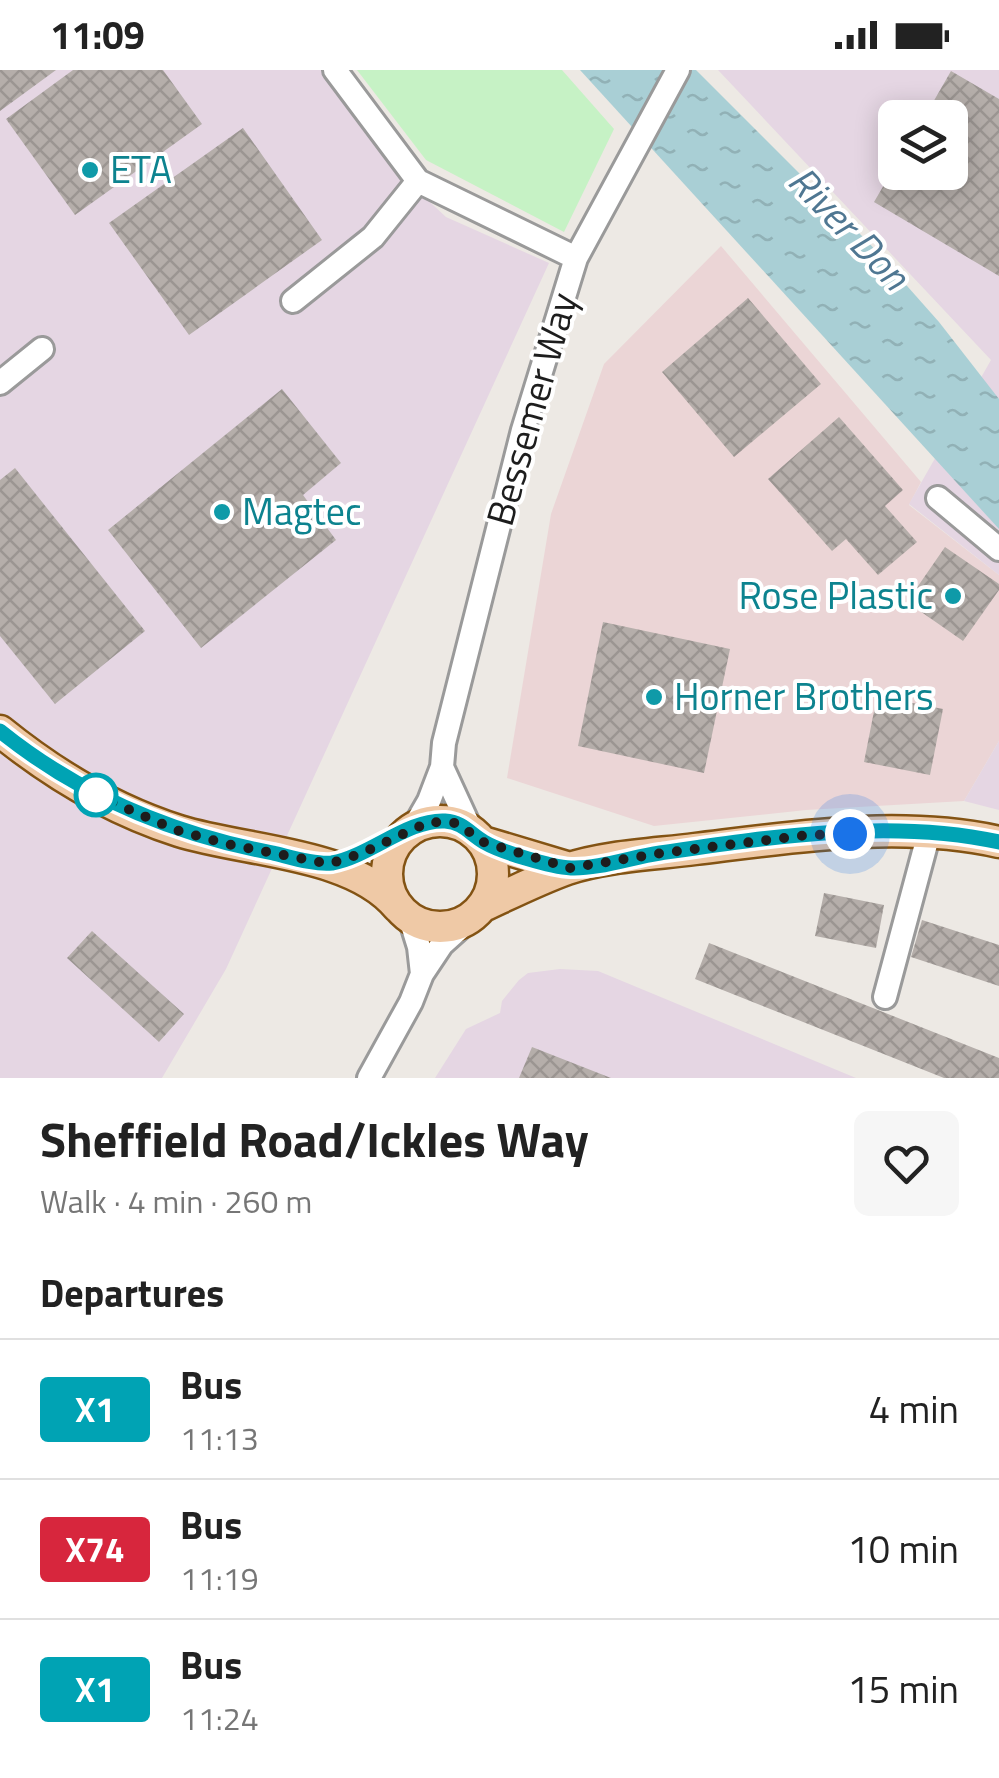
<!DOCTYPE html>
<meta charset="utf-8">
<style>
:root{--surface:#fff;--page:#f6f6f6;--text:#222;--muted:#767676;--line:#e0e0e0}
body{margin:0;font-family:"Titillium Web",sans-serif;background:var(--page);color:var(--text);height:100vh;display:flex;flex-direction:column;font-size:38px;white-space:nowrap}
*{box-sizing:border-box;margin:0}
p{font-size:32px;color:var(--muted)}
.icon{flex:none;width:55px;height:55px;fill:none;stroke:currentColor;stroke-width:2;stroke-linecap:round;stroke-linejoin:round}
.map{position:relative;height:1008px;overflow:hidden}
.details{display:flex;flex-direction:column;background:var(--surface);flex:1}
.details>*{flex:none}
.badge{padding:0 20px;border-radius:8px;font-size:35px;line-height:65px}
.buttons{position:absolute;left:878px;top:30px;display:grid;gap:20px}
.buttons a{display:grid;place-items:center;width:90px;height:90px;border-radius:15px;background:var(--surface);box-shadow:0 5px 25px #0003;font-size:50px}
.you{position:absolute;width:50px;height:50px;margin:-25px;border:8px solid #fff;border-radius:50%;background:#1a73e8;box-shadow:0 0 0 15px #1a73e833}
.map>.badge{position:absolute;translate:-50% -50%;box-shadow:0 0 0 5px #fff}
h2{padding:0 40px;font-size:38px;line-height:90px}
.round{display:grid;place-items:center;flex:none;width:105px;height:105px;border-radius:15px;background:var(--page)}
.headline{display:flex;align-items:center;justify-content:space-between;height:170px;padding:0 40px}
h1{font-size:48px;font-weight:700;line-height:75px}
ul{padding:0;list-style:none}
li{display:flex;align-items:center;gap:30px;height:140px;padding:0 40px;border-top:2px solid var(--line)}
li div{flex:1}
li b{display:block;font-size:38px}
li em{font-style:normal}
li .badge{min-width:110px;font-weight:700;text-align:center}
.status{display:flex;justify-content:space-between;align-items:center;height:70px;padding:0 50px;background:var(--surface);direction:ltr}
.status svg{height:28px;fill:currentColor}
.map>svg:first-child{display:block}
</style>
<div class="status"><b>11:09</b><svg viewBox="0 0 49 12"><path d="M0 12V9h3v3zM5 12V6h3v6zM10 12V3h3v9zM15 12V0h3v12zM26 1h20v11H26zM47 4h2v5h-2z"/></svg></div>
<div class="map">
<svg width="999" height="1008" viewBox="0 0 999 1008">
<defs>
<pattern id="water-ripples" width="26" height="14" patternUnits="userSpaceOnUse" patternTransform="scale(2.5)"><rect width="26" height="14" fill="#a9cfd5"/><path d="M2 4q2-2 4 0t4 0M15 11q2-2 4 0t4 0" fill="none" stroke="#91b1b6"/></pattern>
<pattern id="building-cross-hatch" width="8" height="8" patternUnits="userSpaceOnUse" patternTransform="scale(2.5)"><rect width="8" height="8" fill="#b5aeaa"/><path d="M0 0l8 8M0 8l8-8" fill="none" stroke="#9b9592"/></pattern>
</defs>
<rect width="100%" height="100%" fill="#ede9e4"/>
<path fill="#ebd5d6" d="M 721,176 L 921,412 L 909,435 L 999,505 L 999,671 L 964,731 L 806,740 L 654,756 L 507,708 L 551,444 L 604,294 Z"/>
<path fill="#e5d6e3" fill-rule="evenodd" d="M 0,0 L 326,0 L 406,110 L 446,147 L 549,193 L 226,899 L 162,1008 L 0,1008 Z
M 718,0 L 999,0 L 999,505 L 909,434 L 991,290 ZM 895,48 L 950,48 L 950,102 L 895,102 Z
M 999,671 L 999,740 L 964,731 Z
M 560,899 L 598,901 L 856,1008 L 435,1008 L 466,959 L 500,943 L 502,931 L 519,910 L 528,903 Z"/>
<path fill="#c6f2c5" d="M 357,0 L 562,0 L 614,59 L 564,162 L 426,90 Z"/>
<path fill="url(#water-ripples)" d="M 580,0 L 696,0 L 869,173 L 939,252 L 999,329 L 999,459 Z"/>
<path fill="url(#building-cross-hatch)" d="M 0,0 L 56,0 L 0,41 Z
M 73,0 L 163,0 L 202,54 L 75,145 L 6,49 Z
M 951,1 L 999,29 L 999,206 L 874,132 L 895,96 L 895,102 L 950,102 L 950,48 L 924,48 Z
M 243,58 L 322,170 L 189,265 L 109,153 Z
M 748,228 L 821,314 L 734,387 L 662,302 Z
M 282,319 L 341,393 L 303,425 L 336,470 L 201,578 L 108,460 Z
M 839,347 L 903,420 L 885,436 L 917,472 L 878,505 L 846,469 L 832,481 L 768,409 Z
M 15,398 L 145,561 L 55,634 L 0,566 L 0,410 Z
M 945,477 L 999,514 L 999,520 L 963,571 L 907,532 Z
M 603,552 L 730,579 L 704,703 L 578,676 Z
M 877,626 L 943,639 L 930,705 L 864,692 Z
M 824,823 L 884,835 L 876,878 L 815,866 Z
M 922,850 L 999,875 L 999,916 L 911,887 Z
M 92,861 L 184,944 L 159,972 L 67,888 Z
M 709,873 L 999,988 L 999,1008 L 944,1008 L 695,909 Z
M 532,977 L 611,1008 L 519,1008 Z"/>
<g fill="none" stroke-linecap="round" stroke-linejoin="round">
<g stroke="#9a9a9a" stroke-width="28">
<path id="minor" d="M 335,0 L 418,111 L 576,188
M 293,231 L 373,167 L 418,111
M 0,313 L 42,279
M 938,428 L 999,479
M 442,697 L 444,673 L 523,360 L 576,188 L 678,0
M 414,757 L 429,731 L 442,697 L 471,760
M 410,848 L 419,877 L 422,904 L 442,874 L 471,848
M 885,927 L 929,763
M 369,1008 L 411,932 L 422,904"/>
</g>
<g stroke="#835313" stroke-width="35">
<path id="major" d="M 0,661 C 53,704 113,740 179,761 C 246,782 353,782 398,837
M387 804a53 53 0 1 1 106 0a53 53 0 1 1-106 0Z
M 483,772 L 570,798
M 483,836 C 511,823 539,809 567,799 C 605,786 656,784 695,779 C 794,767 900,750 999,772"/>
</g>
<use href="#minor" stroke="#fff" stroke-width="22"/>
<use href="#major" stroke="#efc9a6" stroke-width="30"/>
</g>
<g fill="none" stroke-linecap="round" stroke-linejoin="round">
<g stroke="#fff" stroke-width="22">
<path id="line" d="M 0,661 C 81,726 171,764 273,783 C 290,787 315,795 332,793 C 370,786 408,749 445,751 C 463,752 470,764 484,772 C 501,782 551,797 571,798 C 599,799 632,787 660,783 C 769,767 890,748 999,772"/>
</g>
<use href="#line" stroke="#00a3b4" stroke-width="15"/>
<path stroke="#1d1d1d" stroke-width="10" stroke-dasharray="0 18" d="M 96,725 L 176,760 L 227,774 L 329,794 L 360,784 L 429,752 L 457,753 L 483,772 L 570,798 L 662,783 L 808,765 L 850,764"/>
</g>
<g fill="#0f9aa8" stroke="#fff" stroke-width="4">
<circle cx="90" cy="100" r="10"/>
<circle cx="222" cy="442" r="10"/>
<circle cx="953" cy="526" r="10"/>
<circle cx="654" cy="627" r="10"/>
</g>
<circle fill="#fff" stroke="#00a3b4" stroke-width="5" cx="96" cy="725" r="20"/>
<g text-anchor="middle" stroke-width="8" stroke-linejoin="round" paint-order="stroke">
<g font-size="38" fill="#0d838f" stroke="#fff" text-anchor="start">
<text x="110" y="113">ETA</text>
<text x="242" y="455">Magtec</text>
<text x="933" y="539" text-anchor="end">Rose Plastic</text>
<text x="674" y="640">Horner Brothers</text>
</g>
<g font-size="38" fill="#1d1d1d" stroke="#fff">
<text transform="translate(532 339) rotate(-74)" y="13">Bessemer Way</text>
</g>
<g font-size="40" font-style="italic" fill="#4f7792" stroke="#fff">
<text transform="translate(849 158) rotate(46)" y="14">River Don</text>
</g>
</g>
</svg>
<div class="buttons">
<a><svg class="icon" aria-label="layers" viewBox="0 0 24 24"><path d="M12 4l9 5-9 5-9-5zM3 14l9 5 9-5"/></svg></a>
</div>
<div class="you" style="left:850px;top:764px"></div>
</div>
<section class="details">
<div class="headline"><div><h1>Sheffield Road/Ickles Way</h1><p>Walk · 4 min · 260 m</p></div><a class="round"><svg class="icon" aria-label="heart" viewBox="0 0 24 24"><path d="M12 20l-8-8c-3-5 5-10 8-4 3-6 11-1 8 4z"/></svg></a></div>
<h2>Departures</h2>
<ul>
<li><span class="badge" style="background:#00a3b4;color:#fff">X1</span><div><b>Bus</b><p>11:13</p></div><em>4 min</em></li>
<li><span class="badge" style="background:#d7263d;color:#fff">X74</span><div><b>Bus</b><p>11:19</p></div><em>10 min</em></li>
<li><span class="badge" style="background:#00a3b4;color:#fff">X1</span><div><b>Bus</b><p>11:24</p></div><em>15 min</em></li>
</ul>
</section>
